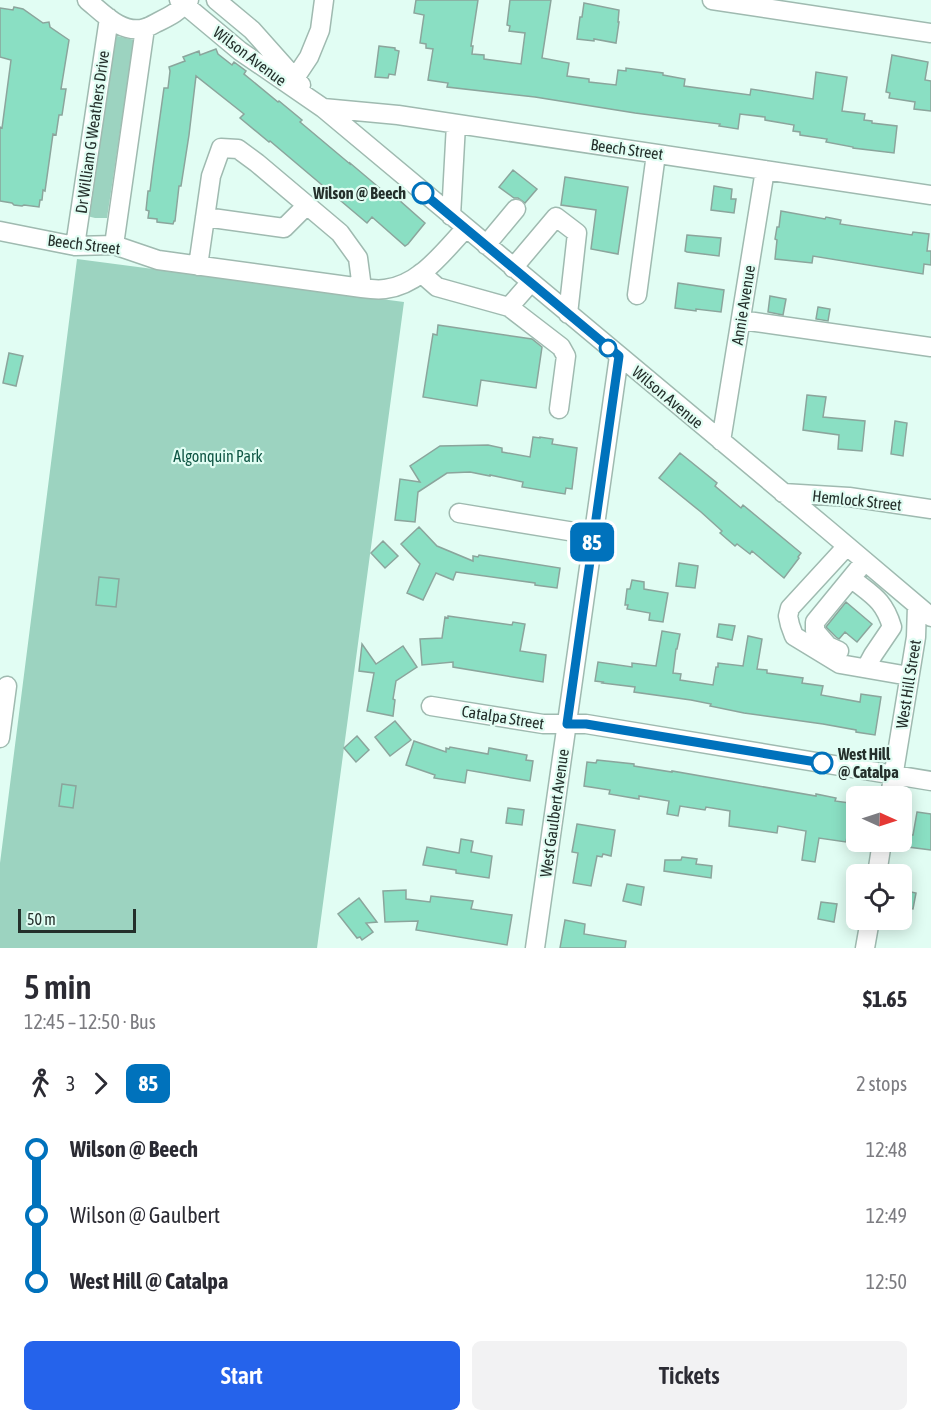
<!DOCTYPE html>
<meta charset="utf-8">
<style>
:root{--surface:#fff;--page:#f2f2f3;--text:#2b2b33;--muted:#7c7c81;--accent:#2563eb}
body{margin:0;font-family:"Asap Condensed",sans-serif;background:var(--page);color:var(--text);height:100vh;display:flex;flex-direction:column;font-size:22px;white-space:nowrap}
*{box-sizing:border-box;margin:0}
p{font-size:20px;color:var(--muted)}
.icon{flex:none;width:33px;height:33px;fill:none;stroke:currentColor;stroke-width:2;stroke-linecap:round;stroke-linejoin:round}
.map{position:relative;height:948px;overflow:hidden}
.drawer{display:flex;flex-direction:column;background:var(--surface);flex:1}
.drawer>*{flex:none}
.badge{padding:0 12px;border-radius:9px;font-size:21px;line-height:39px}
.needle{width:39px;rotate:93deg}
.fabs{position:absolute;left:846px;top:786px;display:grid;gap:12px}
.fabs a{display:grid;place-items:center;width:66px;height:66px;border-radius:9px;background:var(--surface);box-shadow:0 3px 15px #0003;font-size:30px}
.scale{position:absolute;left:18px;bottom:15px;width:118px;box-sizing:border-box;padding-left:6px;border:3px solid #242f2b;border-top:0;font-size:16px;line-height:21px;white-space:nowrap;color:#242f2b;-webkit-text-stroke:4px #e1fdf3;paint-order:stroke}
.map>.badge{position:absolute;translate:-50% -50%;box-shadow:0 0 0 3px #fff}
.legs{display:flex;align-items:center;gap:9px;height:66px;padding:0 24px;font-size:20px}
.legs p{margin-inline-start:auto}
.overview{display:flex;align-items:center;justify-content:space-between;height:102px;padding:0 24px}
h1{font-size:33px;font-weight:600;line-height:45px}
.action{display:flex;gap:12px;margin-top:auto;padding:12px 24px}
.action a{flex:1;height:69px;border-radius:9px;background:var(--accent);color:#fff;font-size:24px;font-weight:600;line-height:69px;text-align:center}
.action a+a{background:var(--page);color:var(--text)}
ul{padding:0 24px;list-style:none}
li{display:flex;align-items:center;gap:21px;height:66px;font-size:22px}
li i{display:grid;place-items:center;width:9px;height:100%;margin:0 8px;background:currentColor}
li i::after{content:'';width:15px;height:15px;margin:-8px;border:4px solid;border-radius:50%;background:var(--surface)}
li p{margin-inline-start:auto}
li:first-child i{background:linear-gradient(#0000 50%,currentColor 0)}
li:last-child i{background:linear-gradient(currentColor 50%,#0000 0)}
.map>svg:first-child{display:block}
</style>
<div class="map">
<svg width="931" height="948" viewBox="0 0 931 948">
<rect width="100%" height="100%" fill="#e1fdf3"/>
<path fill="#9cd3c0" d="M 113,35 L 134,40 L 107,218 L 95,218 L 83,215 Z
M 77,259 L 404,302 L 317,948 L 0,948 L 0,863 Z"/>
<path fill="#8adfc3" stroke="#8ba59c" stroke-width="1.5" d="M 416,0 L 478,0 L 471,46 L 473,46 L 472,54 L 484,55 L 484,59 L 521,64 L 525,33 L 509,31 L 510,26 L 507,25 L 510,0 L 551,0 L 542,58 L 569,63 L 567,76 L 589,79 L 589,82 L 616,85 L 618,70 L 626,71 L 626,68 L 663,73 L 663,75 L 685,79 L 684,86 L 750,95 L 751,89 L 813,99 L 816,72 L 847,77 L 842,111 L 865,114 L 864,120 L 872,121 L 872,123 L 897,126 L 894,153 L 853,148 L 853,147 L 826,142 L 827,139 L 800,135 L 800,132 L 793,131 L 794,125 L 765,120 L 765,117 L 740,114 L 738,129 L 719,126 L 720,124 L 635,113 L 535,97 L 447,87 L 448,83 L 428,80 L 433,49 L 426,48 L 426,44 L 420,43 L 424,15 L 414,13 Z
M 584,3 L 619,10 L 618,22 L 619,22 L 616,43 L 594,39 L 594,41 L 577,39 L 580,17 L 582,17 Z
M 14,7 L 23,9 L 43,23 L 49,22 L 50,27 L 69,40 L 61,89 L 66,89 L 62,115 L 59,115 L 56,135 L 53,134 L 45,191 L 43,190 L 42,200 L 40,200 L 39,207 L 24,205 L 22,206 L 14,205 L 12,203 L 0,201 L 0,127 L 2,128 L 11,60 L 0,57 L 0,8 L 13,10 Z
M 379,46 L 395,48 L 395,50 L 399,51 L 395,75 L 389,74 L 388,78 L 375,77 Z
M 216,49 L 218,54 L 232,65 L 234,62 L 246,71 L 244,74 L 278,102 L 279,101 L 302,120 L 300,122 L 350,164 L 350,163 L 389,196 L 391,193 L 425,223 L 408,244 L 405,246 L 372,217 L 367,223 L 270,141 L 269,142 L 240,118 L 244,114 L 196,76 L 189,135 L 181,186 L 179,186 L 175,221 L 174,221 L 173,224 L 157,222 L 157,219 L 148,218 L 149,211 L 146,210 L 148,191 L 150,191 L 153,167 L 164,88 L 168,88 L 170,71 L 169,67 L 185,61 L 183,57 L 199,51 L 200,55 Z
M 892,55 L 928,62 L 925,80 L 931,81 L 931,111 L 914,109 L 915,102 L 889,98 L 890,93 L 886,92 Z
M 513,170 L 537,189 L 525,203 L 518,198 L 514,198 L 499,187 Z
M 565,177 L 628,187 L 618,254 L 591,249 L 596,210 L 561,205 Z
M 714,186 L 732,189 L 731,199 L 736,199 L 734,213 L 711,210 Z
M 781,211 L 825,219 L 826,217 L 841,220 L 840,224 L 912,235 L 913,232 L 929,234 L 927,251 L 931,251 L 931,265 L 924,264 L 923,274 L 813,256 L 812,263 L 775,259 L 777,240 L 775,239 L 777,227 L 779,227 Z
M 687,235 L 721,238 L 719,256 L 687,252 L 685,251 Z
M 678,283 L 724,290 L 721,312 L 696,309 L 696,311 L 675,308 Z
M 770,296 L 786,299 L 783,315 L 768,312 Z
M 818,307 L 830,309 L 828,321 L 816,319 Z
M 438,325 L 532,339 L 542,347 L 536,388 L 481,380 L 477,406 L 423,397 L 433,334 L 437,335 Z
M 9,353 L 23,356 L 16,386 L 3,383 Z
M 807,395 L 826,397 L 823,417 L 865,421 L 862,451 L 838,449 L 839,435 L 803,430 Z
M 895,421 L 907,423 L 903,456 L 891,454 Z
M 533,437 L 540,438 L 540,437 L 553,439 L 552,444 L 577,448 L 572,489 L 566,488 L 565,494 L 522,487 L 523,482 L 490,475 L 490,476 L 470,472 L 447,473 L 418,492 L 415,522 L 395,520 L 400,479 L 420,482 L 410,466 L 440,446 L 488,445 L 502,448 L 502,452 L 530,457 Z
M 680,453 L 717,483 L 715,486 L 741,508 L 743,505 L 801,553 L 798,557 L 799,558 L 784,578 L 752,551 L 750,554 L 737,544 L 735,546 L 720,533 L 722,531 L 701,512 L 659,478 Z
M 419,527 L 437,546 L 473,561 L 473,556 L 478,557 L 479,555 L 560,568 L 557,588 L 535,585 L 535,583 L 456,572 L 453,580 L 436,573 L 423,600 L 407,593 L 420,564 L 401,544 Z
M 383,541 L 398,556 L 385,568 L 371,553 Z
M 679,563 L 698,566 L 695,588 L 676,586 Z
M 99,577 L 119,579 L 116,607 L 96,605 Z
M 632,580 L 644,582 L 644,589 L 668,593 L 663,622 L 649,620 L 650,613 L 627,609 L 628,605 L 625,605 L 627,589 L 630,589 Z
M 846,602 L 872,624 L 857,642 L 845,632 L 839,639 L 836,637 L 826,627 Z
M 448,616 L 512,625 L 513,622 L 525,624 L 520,651 L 546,655 L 543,682 L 453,667 L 453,662 L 422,665 L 420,639 L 442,638 L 445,617 L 448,618 Z
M 719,624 L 735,626 L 732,640 L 717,637 Z
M 662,631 L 680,634 L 677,649 L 676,649 L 673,673 L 681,674 L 680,680 L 713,685 L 716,667 L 718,667 L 718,663 L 743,666 L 748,636 L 762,639 L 757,669 L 767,670 L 767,673 L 803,678 L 802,683 L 823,686 L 821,695 L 860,702 L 861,694 L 881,697 L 875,735 L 856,732 L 856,730 L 823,724 L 744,713 L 710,706 L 711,704 L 691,700 L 634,692 L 635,687 L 602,683 L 603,682 L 595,681 L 598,662 L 632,667 L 632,663 L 656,666 Z
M 362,644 L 376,664 L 403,646 L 417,667 L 396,681 L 393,699 L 395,700 L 393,716 L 367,711 L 374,673 L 359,671 Z
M 395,721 L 411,740 L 390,756 L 375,737 Z
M 357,736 L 369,750 L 356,762 L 344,748 Z
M 414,741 L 446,752 L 446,748 L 449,749 L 450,747 L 488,754 L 489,748 L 527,755 L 526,760 L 533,761 L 530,781 L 467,770 L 465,783 L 434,778 L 435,775 L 406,765 Z
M 597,760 L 634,764 L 634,766 L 672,772 L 672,771 L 816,796 L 816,794 L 836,798 L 835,801 L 856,804 L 856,839 L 847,837 L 846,842 L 819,838 L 815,862 L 802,860 L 806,831 L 778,826 L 777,833 L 729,826 L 730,811 L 706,807 L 705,810 L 680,806 L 678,816 L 667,814 L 669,801 L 639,796 L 639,799 L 609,794 L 610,790 L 584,786 L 587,762 L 596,763 Z
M 62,784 L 76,786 L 73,808 L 59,806 Z
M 508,808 L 524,810 L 522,825 L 506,823 Z
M 917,812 L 931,814 L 931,850 L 908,847 L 910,835 L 913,835 Z
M 577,824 L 615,830 L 611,856 L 603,854 L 602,857 L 597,856 L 591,886 L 573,883 L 578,853 L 572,852 Z
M 461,839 L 473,841 L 471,852 L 492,856 L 489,878 L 456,873 L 456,870 L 423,865 L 427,847 L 459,853 Z
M 682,857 L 697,859 L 696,864 L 712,866 L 711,878 L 664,871 L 665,860 L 681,860 Z
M 627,884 L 644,887 L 641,905 L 623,901 Z
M 406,890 L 406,899 L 430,902 L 431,896 L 473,901 L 471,909 L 512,915 L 507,945 L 416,930 L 418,921 L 385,922 L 383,891 Z
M 902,890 L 916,893 L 913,909 L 902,907 Z
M 359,898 L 377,922 L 366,923 L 373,932 L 362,940 L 360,937 L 357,938 L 338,914 Z
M 821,902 L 837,904 L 834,922 L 818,919 Z
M 565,920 L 585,924 L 584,934 L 626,941 L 625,948 L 560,948 Z"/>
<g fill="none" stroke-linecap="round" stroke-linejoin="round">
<g stroke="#9fbab0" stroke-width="21">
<path id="minor" d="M 87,0 C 103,13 122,35 145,28 C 149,27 154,24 158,22 C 170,16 180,11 189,0
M 179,0 L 240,51 L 323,108 L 827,529 L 931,617
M 216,0 L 252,30 L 301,85
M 712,0 L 931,33
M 295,78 L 309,57 L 320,30 L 324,0
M 323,108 L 398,115 L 931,195
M 451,216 L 456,124
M 205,217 L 284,228 L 307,205
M 0,231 L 75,246 L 114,245 L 158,260 L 362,288 C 369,289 378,290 385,289 C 420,285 443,252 466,228
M 114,245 L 145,28
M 486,245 L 516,209
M 75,246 L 109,18
M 198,266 L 211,176 L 221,148 L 238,149 L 257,163 L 340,233 L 358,258 L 362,288
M 513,268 L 556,217 L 577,233 L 568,314
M 421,273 L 437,287 L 509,307
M 530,283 L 509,307 L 561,347 L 566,356 L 559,409
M 637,295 L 656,154
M 741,320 L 931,347
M 721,441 L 765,170
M 783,493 L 849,497 L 931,509
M 459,513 L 593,535
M 847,546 L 790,608 L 788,616 L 790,625 L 794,636 L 840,664 L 909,676
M 852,579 C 872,595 884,600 892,627 L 873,655 L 866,668
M 839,651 L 828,646 L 815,631 L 815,622 L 865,561
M 431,706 L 543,724 L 586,724 L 931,781
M 0,738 L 7,686
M 890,796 L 916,637 L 917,606
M 877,874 L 882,842
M 535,948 L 619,356
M 865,948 L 870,920"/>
</g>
<use href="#minor" stroke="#fff" stroke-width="18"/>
</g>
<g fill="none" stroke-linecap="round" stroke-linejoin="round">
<g stroke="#fff" stroke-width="14">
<path id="line-1" d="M 423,193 L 619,356 L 567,724 L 586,724 L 822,763"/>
</g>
<use href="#line-1" stroke="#0072bc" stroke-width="9"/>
</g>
<g fill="#fff" stroke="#0072bc" stroke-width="3">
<circle cx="423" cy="193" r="10"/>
<circle cx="608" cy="348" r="8"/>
<circle cx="822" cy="763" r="10"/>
</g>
<g text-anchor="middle" stroke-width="4.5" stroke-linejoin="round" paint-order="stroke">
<g font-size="16" fill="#242f2b" stroke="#e1fdf3">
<text transform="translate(250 56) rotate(37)" y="6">Wilson Avenue</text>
<text transform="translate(92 132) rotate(-82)" y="6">Dr William G Weathers Drive</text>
<text transform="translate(627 149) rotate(8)" y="6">Beech Street</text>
<text transform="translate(84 244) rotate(7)" y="6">Beech Street</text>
<text transform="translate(743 305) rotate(-81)" y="6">Annie Avenue</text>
<text transform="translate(668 397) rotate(40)" y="6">Wilson Avenue</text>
<text transform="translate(857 500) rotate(6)" y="6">Hemlock Street</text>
<text transform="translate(908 684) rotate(-81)" y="6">West Hill Street</text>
<text transform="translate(503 717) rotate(9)" y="6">Catalpa Street</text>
<text transform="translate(554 813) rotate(-82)" y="6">West Gaulbert Avenue</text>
</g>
<g font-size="16" font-weight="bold" fill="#242f2b" stroke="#e1fdf3" text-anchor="end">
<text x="406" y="199">Wilson @ Beech</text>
<text x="838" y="760" text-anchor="start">West Hill<tspan x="838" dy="18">@ Catalpa</tspan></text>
</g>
<g font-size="16" fill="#0f5644" stroke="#e1fdf3">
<text x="218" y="462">Algonquin Park</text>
</g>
</g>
</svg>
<div class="fabs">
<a><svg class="needle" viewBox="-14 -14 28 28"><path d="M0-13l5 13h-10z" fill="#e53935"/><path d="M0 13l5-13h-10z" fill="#7c7c81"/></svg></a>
<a><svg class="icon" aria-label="locate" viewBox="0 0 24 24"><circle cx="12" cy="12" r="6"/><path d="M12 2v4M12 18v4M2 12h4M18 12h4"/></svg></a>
</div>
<div class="scale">50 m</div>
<b class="badge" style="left:592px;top:542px;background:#0072bc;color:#fff">85</b>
</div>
<section class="drawer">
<div class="overview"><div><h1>5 min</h1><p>12:45 – 12:50 · Bus</p></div><b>$1.65</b></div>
<div class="legs"><svg class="icon" aria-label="walk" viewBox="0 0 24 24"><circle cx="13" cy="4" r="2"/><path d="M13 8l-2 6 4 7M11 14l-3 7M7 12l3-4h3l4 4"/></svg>3<svg class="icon" aria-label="forward" viewBox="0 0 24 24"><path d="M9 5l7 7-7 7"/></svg><b class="badge" style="background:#0072bc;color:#fff">85</b><p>2 stops</p></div>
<ul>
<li><i style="color:#0072bc"></i><b>Wilson @ Beech</b><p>12:48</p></li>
<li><i style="color:#0072bc"></i><span>Wilson @ Gaulbert</span><p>12:49</p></li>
<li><i style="color:#0072bc"></i><b>West Hill @ Catalpa</b><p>12:50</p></li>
</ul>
<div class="action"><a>Start</a><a>Tickets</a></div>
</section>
